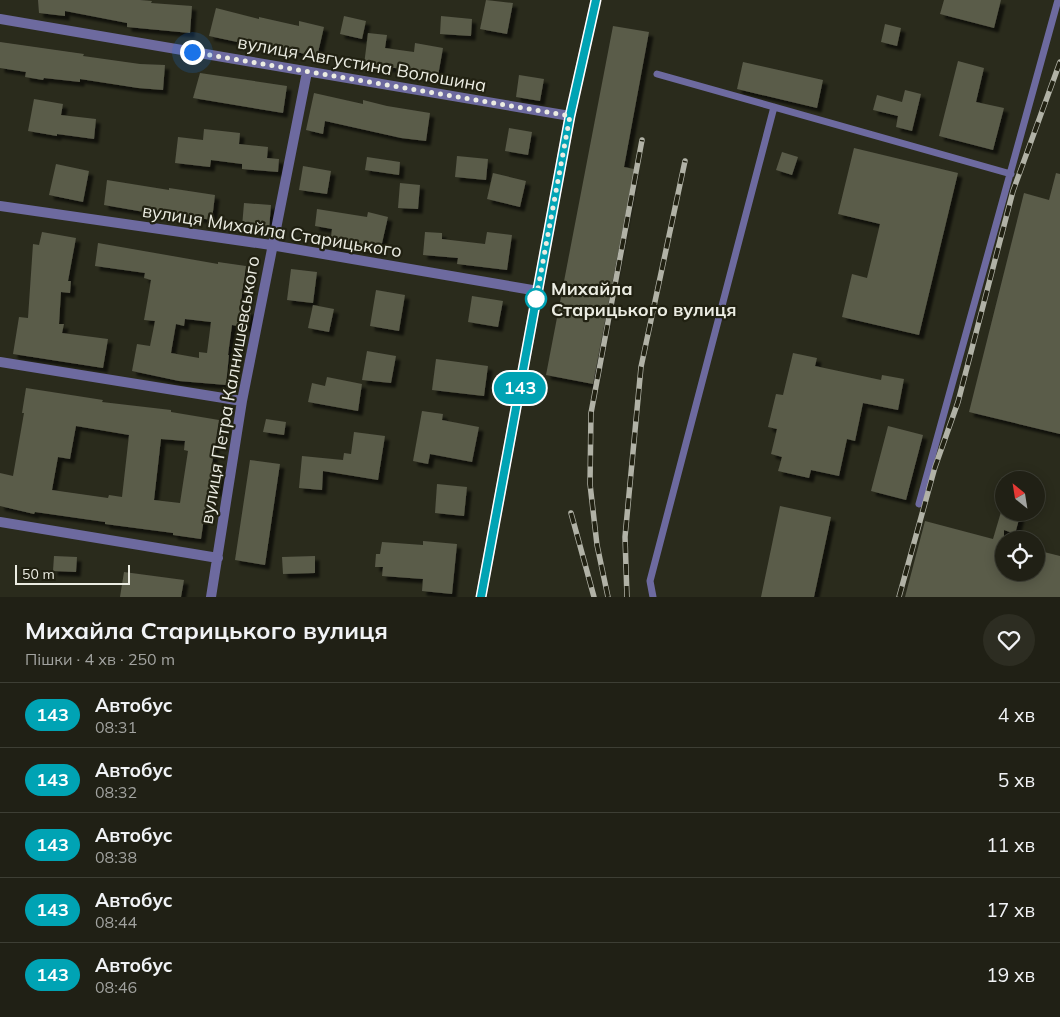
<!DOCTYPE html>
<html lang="uk">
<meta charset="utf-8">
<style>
:root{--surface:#202015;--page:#2d2d22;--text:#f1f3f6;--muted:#a2a3a0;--line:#3d3e34}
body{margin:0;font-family:Mulish,sans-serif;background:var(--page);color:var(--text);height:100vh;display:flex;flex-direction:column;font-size:19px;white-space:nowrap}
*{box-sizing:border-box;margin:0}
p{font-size:16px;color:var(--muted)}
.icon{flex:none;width:28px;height:28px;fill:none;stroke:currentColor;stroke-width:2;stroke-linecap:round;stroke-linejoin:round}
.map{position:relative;height:597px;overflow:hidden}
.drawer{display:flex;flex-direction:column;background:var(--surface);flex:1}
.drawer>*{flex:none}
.badge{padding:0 10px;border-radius:16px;font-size:18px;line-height:32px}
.needle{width:32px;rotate:330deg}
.fabs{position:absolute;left:995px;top:471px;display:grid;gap:10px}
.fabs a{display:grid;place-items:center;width:50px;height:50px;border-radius:50%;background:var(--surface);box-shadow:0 2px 12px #0003,0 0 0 1px var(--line);font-size:25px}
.scale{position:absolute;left:15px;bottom:12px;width:115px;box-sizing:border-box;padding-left:5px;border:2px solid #ebece2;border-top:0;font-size:14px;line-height:18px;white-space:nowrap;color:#ebece2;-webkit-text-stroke:4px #212112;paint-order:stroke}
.you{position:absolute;width:25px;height:25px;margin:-12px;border:4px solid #fff;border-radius:50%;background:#1a73e8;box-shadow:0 0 0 8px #1a73e833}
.map>.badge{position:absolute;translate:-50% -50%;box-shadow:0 0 0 2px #fff}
.round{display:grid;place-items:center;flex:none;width:52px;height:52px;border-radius:26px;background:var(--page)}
.overview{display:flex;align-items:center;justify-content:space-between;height:85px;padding:0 25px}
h1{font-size:24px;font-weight:700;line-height:38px}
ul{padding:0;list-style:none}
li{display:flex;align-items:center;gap:15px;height:65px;padding:0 25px;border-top:1px solid var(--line)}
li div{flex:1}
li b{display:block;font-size:19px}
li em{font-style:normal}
li .badge{min-width:55px;font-weight:700;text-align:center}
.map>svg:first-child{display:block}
</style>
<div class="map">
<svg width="1060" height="597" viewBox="0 0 1060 597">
<defs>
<filter id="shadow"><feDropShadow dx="4.5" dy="4.5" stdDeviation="1" flood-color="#0009"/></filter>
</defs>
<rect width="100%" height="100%" fill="#2a2b1c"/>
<path fill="#5a5b4a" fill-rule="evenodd" filter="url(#shadow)" d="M 38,0 L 140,0 L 152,1 L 151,3 L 192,6 L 190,33 L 127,27 L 127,23 L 65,11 L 65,16 L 39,13 Z
M 486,0 L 513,3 L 507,34 L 480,29 Z
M 944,0 L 1001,0 L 994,28 L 940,14 Z
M 216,8 L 259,19 L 259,17 L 299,26 L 299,21 L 324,27 L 317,57 L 276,47 L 275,50 L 209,36 Z
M 344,16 L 366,21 L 362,39 L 340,34 Z
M 441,16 L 472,19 L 471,36 L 440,34 Z
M 885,24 L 901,28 L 897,46 L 881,42 Z
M 613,26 L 649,32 L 624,167 L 634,169 L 593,384 L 546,375 Z
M 368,33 L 387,35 L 385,48 L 414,52 L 415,43 L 443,48 L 438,76 L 395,68 L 364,65 Z
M 0,42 L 84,54 L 83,56 L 140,64 L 165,65 L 163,90 L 138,88 L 80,79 L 80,82 L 44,78 L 43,80 L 25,77 L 26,72 L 0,68 Z
M 958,61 L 984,68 L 976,102 L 1004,108 L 993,150 L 939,136 Z
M 743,62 L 823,80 L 817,108 L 737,89 Z
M 200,73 L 287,86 L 283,113 L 193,98 Z
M 519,75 L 544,79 L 540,101 L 516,97 Z
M 905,90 L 921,94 L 912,131 L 896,127 L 898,116 L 873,110 L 877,95 L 902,102 Z
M 314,93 L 363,104 L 363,100 L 387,106 L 430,113 L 426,141 L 401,138 L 325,121 L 323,134 L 306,130 Z
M 34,99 L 63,104 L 61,115 L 96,119 L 94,139 L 57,134 L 57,136 L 28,131 Z
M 509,128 L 532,132 L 528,155 L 505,151 Z
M 204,129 L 240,133 L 239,144 L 268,147 L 267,158 L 279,159 L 278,172 L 242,169 L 242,164 L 211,160 L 210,167 L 175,163 L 178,137 L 203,140 Z
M 854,148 L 958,173 L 919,335 L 842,317 L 852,274 L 867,278 L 880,224 L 838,214 Z
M 782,152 L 798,157 L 792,175 L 776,170 Z
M 457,156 L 488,159 L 486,180 L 455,177 Z
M 367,157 L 400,162 L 399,175 L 365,170 Z
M 56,164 L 89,171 L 83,202 L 49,195 Z
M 303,166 L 331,171 L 327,194 L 299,190 Z
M 493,173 L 526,181 L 520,207 L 487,199 Z
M 1056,173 L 1060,174 L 1060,434 L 969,412 L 1024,193 L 1049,200 Z
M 107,180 L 169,190 L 169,188 L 215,195 L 212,220 L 144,210 L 144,212 L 104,205 Z
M 400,183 L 420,185 L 418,209 L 398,208 Z
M 244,203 L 271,205 L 269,230 L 242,227 Z
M 317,209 L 367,217 L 368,212 L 388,217 L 380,252 L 351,246 L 351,248 L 330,245 L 332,229 L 315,226 Z
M 42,232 L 76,238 L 68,281 L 71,281 L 70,293 L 61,292 L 59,324 L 64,324 L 62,333 L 108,339 L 103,368 L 13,354 L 19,317 L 28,318 L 33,244 L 39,245 Z
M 425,232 L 442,233 L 442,239 L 485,244 L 487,232 L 512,235 L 507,270 L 457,264 L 458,258 L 423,255 Z
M 98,243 L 218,264 L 218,262 L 246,266 L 240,309 L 251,311 L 248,328 L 232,325 L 228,355 L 229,355 L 226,385 L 179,381 L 132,371 L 137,344 L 150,346 L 155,321 L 144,320 L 151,280 L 144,278 L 145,273 L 95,266 ZM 185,319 L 211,322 L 207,353 L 199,352 L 199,358 L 171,353 L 176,324 L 184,326 Z
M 291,269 L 317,272 L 313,303 L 287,300 Z
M 376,290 L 405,295 L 399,331 L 370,326 Z
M 472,296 L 503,301 L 498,327 L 468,322 Z
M 313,305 L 334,309 L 329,332 L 308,328 Z
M 367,351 L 396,356 L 391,383 L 362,380 Z
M 793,353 L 817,358 L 815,366 L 881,380 L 882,375 L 904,379 L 898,410 L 863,403 L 855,441 L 847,439 L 839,476 L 811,470 L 809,478 L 778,471 L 782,457 L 771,454 L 777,429 L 768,427 L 776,394 L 783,395 Z
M 436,359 L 488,366 L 484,396 L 432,390 Z
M 327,377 L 362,384 L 358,411 L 308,402 L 312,383 L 325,386 Z
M 26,388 L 103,400 L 102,402 L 171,410 L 171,412 L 219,420 L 212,464 L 221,465 L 217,492 L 208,491 L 201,539 L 173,535 L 173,533 L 105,524 L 105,522 L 35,512 L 34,514 L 0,506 L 0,473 L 13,476 L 24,413 L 22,413 ZM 76,426 L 129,435 L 122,497 L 109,495 L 108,498 L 52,490 L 58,457 L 70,459 ZM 161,439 L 185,441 L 184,450 L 188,451 L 180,503 L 154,500 Z
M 422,411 L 443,414 L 442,420 L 479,427 L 472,462 L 430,454 L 428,464 L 413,461 Z
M 266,419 L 286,422 L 284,435 L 263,432 Z
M 888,426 L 923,435 L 906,500 L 871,491 Z
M 354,432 L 385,436 L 378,480 L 323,471 L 322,490 L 299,488 L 302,456 L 343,460 L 344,453 L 351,454 Z
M 250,460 L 280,464 L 265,565 L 235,560 Z
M 437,484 L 467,487 L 464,516 L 435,513 Z
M 780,506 L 831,517 L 814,597 L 761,597 Z
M 1001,512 L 1021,512 L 1015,534 L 1004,530 L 1004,572 L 1036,572 L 1036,550 L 1060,556 L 1060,597 L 905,597 L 925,521 L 993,539 Z
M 423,541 L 457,544 L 452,594 L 422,591 L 423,579 L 382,576 L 383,567 L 375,567 L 376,554 L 380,554 L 382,542 L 423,545 Z
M 54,556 L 77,557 L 76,572 L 53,571 Z
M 315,556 L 315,573 L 283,574 L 282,557 Z
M 124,572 L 184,580 L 181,597 L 120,597 Z"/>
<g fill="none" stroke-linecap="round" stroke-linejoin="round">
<path stroke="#6d6a9f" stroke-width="7" d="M 657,74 L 1011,174
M 919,504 L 1058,0
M 653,597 L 650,581 L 774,107"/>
<path stroke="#6d6a9f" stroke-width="10" d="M 0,19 L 570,116
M 0,206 L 271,245 L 538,291
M 0,362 L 242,401
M 0,522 L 218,558
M 211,597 L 242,401 L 307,72"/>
<path stroke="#938ee2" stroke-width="10" d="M 481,597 L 570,116 L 596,0"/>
<g stroke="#b1b2a6" stroke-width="5.5">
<path id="rail" d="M 571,513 L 594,597
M 608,597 L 597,545 L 590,484 L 591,413 L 642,140
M 627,597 L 625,537 L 641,367 L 685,161
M 899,597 L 935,467 L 958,402 L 1013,191 L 1060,62"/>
</g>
<use href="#rail" stroke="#212112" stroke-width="4" stroke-dasharray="11" stroke-linecap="butt"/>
</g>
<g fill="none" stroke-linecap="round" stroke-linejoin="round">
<g stroke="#fff" stroke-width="11">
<path id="line" d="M 481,597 L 570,116 L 596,0"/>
</g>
<use href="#line" stroke="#00a3b4" stroke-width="8"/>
<path stroke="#ebece2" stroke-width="5" stroke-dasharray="0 9" d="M 192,52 L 570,116 L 536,299"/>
</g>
<circle fill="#fff" stroke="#00a3b4" stroke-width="2.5" cx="536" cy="299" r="10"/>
<g text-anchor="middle" stroke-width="4.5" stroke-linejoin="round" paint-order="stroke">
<g font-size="18" fill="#ebece2" stroke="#212112">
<text transform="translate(362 64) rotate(10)" y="6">вулиця Августина Волошина</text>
<text transform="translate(272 231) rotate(9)" y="6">вулиця Михайла Старицького</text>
<text transform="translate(230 390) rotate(-80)" y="6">вулиця Петра Калнишевського</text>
</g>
<g font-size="18" font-weight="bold" fill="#ebece2" stroke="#212112" text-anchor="start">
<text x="551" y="295">Михайла<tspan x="551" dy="21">Старицького вулиця</tspan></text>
</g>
</g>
</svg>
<div class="fabs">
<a><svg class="needle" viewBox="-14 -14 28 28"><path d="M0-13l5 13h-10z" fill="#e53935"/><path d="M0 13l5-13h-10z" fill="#a2a3a0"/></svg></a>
<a><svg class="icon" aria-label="locate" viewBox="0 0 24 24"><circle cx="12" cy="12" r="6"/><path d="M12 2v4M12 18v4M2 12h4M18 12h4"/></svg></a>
</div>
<div class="scale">50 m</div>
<div class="you" style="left:192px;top:52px"></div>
<b class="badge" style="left:520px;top:388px;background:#00a3b4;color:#fff">143</b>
</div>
<section class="drawer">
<div class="overview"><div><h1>Михайла Старицького вулиця</h1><p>Пішки · 4 хв · 250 m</p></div><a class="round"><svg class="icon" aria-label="heart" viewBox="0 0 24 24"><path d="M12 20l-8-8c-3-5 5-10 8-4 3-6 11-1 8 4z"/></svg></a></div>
<ul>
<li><span class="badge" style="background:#00a3b4;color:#fff">143</span><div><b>Автобус</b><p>08:31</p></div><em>4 хв</em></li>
<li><span class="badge" style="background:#00a3b4;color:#fff">143</span><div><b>Автобус</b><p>08:32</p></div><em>5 хв</em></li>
<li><span class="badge" style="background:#00a3b4;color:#fff">143</span><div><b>Автобус</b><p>08:38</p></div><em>11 хв</em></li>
<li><span class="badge" style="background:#00a3b4;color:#fff">143</span><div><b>Автобус</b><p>08:44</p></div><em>17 хв</em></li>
<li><span class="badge" style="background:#00a3b4;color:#fff">143</span><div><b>Автобус</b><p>08:46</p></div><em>19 хв</em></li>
</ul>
</section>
